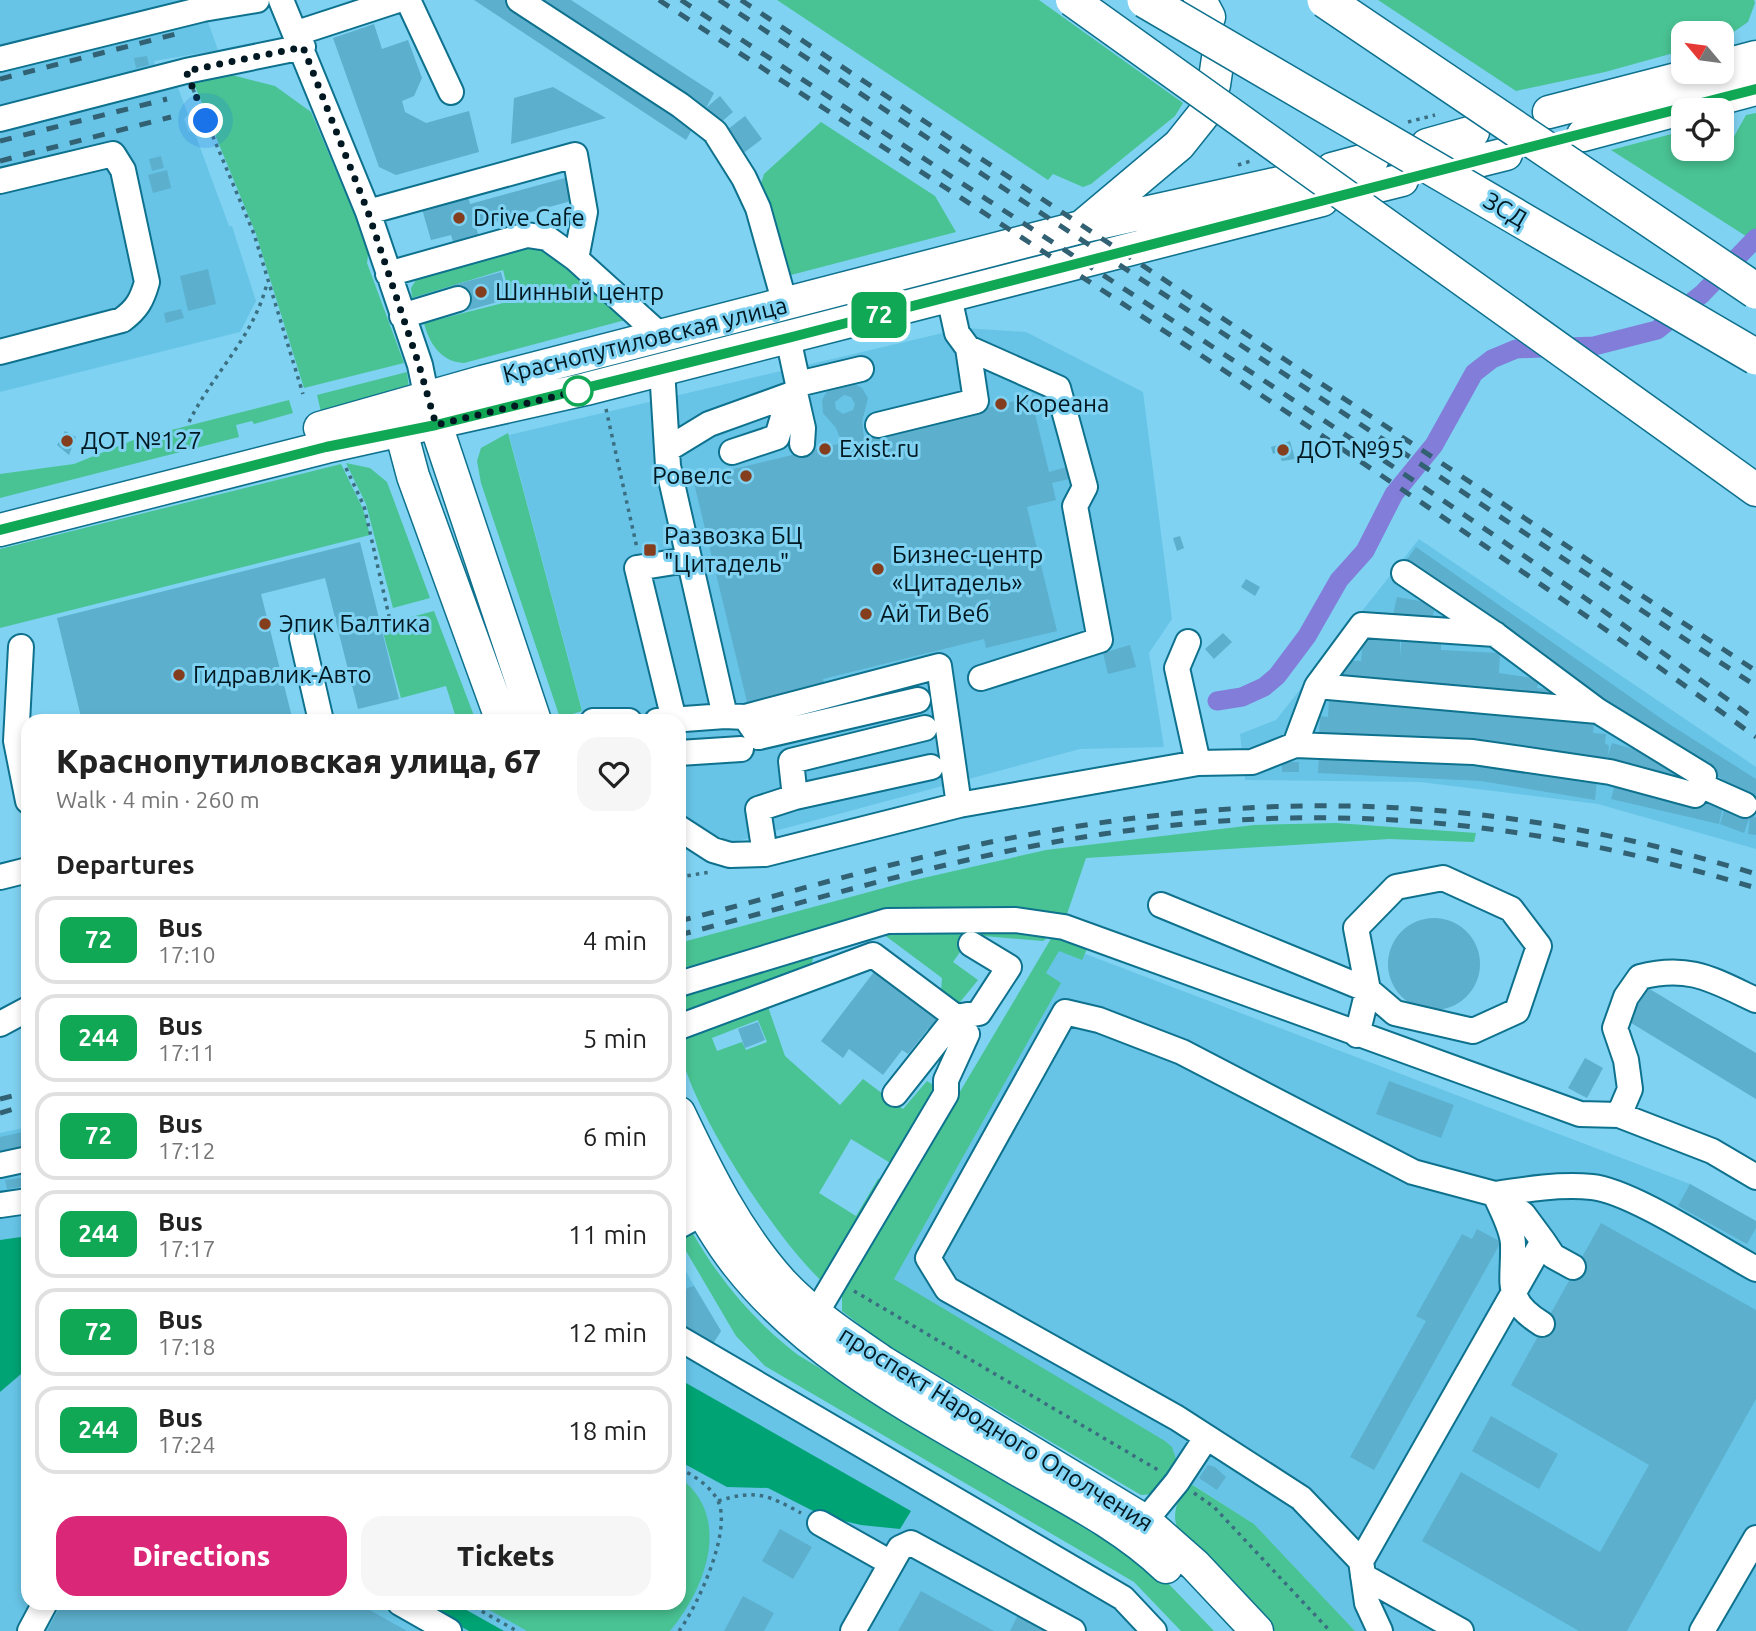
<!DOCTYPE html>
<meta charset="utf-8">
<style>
:root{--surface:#fff;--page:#f6f6f6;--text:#222;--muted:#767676;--line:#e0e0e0;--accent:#db2777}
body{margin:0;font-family:Ubuntu,sans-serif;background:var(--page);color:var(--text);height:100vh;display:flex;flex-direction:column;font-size:26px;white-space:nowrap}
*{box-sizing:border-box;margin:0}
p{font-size:23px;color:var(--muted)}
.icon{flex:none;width:38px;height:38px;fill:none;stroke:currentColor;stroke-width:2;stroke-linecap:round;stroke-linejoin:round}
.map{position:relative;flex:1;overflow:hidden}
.sheet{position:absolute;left:21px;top:714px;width:665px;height:896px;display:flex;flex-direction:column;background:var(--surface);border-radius:21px;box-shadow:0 4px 10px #0003}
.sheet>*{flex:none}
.badge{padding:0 14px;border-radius:10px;font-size:24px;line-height:46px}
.needle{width:46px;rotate:299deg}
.buttons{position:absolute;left:1671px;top:21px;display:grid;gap:14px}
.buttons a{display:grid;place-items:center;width:63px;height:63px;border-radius:14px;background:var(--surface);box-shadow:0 4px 10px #0003;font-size:35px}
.you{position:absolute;width:35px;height:35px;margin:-18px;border:5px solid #fff;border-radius:50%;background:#1a73e8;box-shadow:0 0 0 10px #1a73e833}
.map>.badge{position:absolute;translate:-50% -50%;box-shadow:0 0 0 4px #fff}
h2{padding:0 35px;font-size:26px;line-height:63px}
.round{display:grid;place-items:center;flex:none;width:74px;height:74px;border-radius:21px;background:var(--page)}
.summary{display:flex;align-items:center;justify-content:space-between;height:119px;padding:0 35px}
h1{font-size:33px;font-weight:800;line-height:52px}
.button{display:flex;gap:14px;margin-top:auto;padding:14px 35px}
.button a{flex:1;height:80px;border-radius:21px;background:var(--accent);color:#fff;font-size:28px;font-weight:800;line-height:80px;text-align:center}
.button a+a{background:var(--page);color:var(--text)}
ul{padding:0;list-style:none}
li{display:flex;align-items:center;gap:21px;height:88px;margin:0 14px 10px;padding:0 21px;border:4px solid var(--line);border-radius:21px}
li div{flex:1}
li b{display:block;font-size:26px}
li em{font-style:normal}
li .badge{min-width:77px;font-weight:700;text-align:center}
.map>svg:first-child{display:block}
</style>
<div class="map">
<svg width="1756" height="1631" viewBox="0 0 1756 1631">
<rect width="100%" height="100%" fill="#7fd2f1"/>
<path fill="#67c4e6" d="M 0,0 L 200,0 L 218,50 L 154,61 L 160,87 L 178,88 L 188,114 L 184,119 L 189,132 L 194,131 L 229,226 L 232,226 L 256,301 L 240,332 L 0,392 Z
M 964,328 L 1026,332 L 1143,392 L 1172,619 L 1149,653 L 1164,747 L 1080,749 L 723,845 L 679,818 L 679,721 L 585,721 L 509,435 Z
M 1419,539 L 1756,767 L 1756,849 L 1598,804 L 1420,782 L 1245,780 L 1240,734 L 1276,720 Z
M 1054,942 L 1690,1184 L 1756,1221 L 1756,1631 L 1355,1631 L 1254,1524 L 1181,1477 L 861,1287 Z
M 28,1127 L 28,1603 L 679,1603 L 679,1260 L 721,1331 L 711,1347 L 1164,1631 L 0,1631 L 0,1133 Z"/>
<path fill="#49c393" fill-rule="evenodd" d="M 777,0 L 1039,0 L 1183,103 L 1175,116 L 1091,184 L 1083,187 L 1053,174 L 1048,180 Z
M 1378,0 L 1754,0 L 1755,3 L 1748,22 L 1722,40 L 1722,33 L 1684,33 L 1681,51 L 1605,72 L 1516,91 Z
M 232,75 L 275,86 L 311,112 L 369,248 L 367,263 L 404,363 L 304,388 L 256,234 L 192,79 Z
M 1756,113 L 1756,230 L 1749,238 L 1611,150 L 1683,131 L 1684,149 L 1726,151 L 1746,115 Z
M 821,122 L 935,196 L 956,232 L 787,276 L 760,187 L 764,174 Z
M 531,245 L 551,253 L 629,319 L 464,363 C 441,362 429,343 424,323 L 511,301 L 503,270 L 412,298 L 411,288 L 418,277 Z
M 407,372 L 409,389 L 322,416 L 317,395 Z
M 289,400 L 293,413 L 254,424 L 252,421 L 236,425 L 239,437 L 0,498 L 0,474 L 74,464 L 136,439 Z
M 508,433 L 582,711 L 560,718 L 481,483 L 477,461 L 481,448 Z
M 346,463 L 370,468 L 387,482 L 430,598 L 393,608 L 366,504 Z
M 341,464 L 363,509 L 370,535 L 0,628 L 0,549 Z
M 434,611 L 476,721 L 457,721 L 446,686 L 401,698 L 381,625 Z
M 1336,823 L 1476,833 L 1474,842 L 1389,839 L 1086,858 L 1066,917 L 1003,910 L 707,966 L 705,962 L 682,968 L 679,943 L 910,881 L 1046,850 L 1254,825 Z
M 1003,930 L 1047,938 L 1043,941 L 972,935 L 953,962 L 978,980 L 956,1007 L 941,992 L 942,978 L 883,934 Z
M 1052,937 L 1088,947 L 1082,960 L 1059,951 L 1046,973 L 1061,983 L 894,1279 L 1165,1441 L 1172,1447 L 1177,1462 C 1168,1476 1160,1496 1141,1495 L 882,1342 L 842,1311 L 842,1290 Z
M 814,955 L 811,966 L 679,1018 L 679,996 Z
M 767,1004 L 785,1056 L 840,1105 L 863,1079 L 903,1109 L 927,1081 L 938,1088 L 892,1164 L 851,1139 L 819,1193 L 856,1216 L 878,1179 L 885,1177 L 824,1283 C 780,1245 679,1094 679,1037 ZM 758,1020 L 767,1042 L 746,1050 L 742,1042 L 717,1051 L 712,1038 Z
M 692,1232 C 720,1281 754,1321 798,1355 L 1126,1553 L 1164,1579 L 1214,1631 L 1181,1631 L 1134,1582 L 765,1366 L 736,1336 L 686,1251 L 684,1238 Z
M 679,1477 C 733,1516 706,1588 670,1631 L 527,1631 L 477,1603 L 679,1603 Z
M 1188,1482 L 1254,1524 L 1355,1631 L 1273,1631 L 1178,1529 C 1170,1512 1180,1497 1188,1482 Z"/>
<path fill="#00a373" d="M 28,1236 L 28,1368 L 0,1392 L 0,1240 Z
M 679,1379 L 911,1511 L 900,1529 L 861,1525 L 823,1516 L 768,1488 L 727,1487 L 679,1461 Z
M 419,1603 L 454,1603 L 504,1631 L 469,1631 Z"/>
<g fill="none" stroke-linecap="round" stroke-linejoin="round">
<path stroke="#817dd9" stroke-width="19" d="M 1217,701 L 1242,697 L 1264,687 L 1277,676 L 1307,636 L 1339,580 L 1365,551 L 1394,494 L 1434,445 L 1474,373 L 1492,359 L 1516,349 L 1594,346 L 1657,330 L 1702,294 L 1756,238"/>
</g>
<path fill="#5cafcd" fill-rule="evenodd" d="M 474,0 L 507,0 L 695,124 L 686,140 Z
M 540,0 L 571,0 L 714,93 L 706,108 Z
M 374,24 L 382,49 L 408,40 L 422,78 L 414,96 L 402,101 L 405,112 L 426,123 L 469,111 L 479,152 L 396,175 L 379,167 L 333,38 Z
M 147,56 L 149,65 L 136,68 L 134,58 Z
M 553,87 L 606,118 L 511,144 L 514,98 Z
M 720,96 L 733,112 L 719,124 L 706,108 Z
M 745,116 L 762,139 L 741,155 L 723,133 Z
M 161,156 L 164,168 L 152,171 L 149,159 Z
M 167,170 L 171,188 L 153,193 L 148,175 Z
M 565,178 L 571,201 L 476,227 L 480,241 L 455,248 L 451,235 L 431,240 L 422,209 L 466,190 L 470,204 Z
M 208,269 L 216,304 L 188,311 L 180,276 Z
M 501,272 L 508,299 L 462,312 L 454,285 Z
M 181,309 L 184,318 L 166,323 L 164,313 Z
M 850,381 L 862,388 L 868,398 L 862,422 L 864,438 L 1031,397 L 1049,472 L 1067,467 L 1073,478 L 1052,483 L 1056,500 L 1027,507 L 1057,631 L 986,648 L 984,639 L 823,679 L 825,687 L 748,706 L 693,479 L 842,443 L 836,428 L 823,413 L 822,400 L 830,386 ZM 844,395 L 851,397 L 855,404 L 853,410 L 843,414 L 836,409 L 835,402 Z
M 65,431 L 76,437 L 69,455 L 57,445 Z
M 1290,441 L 1295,459 L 1282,461 L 1278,452 L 1273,454 L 1271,447 Z
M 1180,536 L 1184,548 L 1177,551 L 1173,538 Z
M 360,542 L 399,699 L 358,709 L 325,578 L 261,594 L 292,717 L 276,721 L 82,721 L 57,618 Z
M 1416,547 L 1669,724 L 1756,779 L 1756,801 L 1661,740 L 1405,562 Z
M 1246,579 L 1260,587 L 1255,596 L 1241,587 Z
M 1397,597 L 1436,604 L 1431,621 L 1393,614 Z
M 1223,633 L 1232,642 L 1214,659 L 1205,649 Z
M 1402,636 L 1441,639 L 1441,650 L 1500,653 L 1499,673 L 1539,679 L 1537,688 L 1557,690 L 1556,699 L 1340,681 L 1340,660 L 1361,661 L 1363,637 L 1400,639 L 1400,657 Z
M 1130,645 L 1136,667 L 1108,674 L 1103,653 Z
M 1329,699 L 1492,709 L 1584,722 L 1594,725 L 1593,733 L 1606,734 L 1605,743 L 1609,746 L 1607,761 L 1319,734 L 1320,716 L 1328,717 Z
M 1612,743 L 1662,757 L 1660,763 L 1678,769 L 1676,777 L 1615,763 L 1616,760 L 1607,758 Z
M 1319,756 L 1481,763 L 1597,780 L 1595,800 L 1481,781 L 1318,773 Z
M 1282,762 L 1299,762 L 1299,772 L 1282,772 Z
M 1616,781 L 1723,806 L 1719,824 L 1611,799 Z
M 1725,807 L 1750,816 L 1744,833 L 1720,824 Z
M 1750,816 L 1756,817 L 1756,835 L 1748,834 Z
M1388 964a46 46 0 1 1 92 0a46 46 0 1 1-92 0Z
M 877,968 L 945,1020 L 934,1034 L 928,1029 L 908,1054 L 902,1050 L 883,1075 L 849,1049 L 843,1058 L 821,1041 Z
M 1648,988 L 1756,1053 L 1756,1099 L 1628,1021 Z
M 758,1022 L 765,1040 L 745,1048 L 738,1029 Z
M 1585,1058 L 1603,1068 L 1587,1098 L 1568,1088 Z
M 1389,1081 L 1454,1105 L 1441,1138 L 1376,1114 Z
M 28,1131 L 28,1149 L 0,1155 L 0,1137 Z
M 28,1177 L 28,1186 L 7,1189 L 5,1180 Z
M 1690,1184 L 1756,1221 L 1756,1228 L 1747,1244 L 1678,1206 Z
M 1601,1223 L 1756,1310 L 1756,1399 L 1627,1631 L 1579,1631 L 1422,1541 L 1461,1472 L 1600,1552 L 1649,1465 L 1511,1385 Z
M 1477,1229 L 1501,1242 L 1374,1470 L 1350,1457 L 1426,1321 L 1416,1316 L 1462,1234 L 1472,1239 Z
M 694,1286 L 721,1331 L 712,1345 L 679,1326 L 679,1306 L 687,1288 Z
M 1491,1416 L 1558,1454 L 1539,1489 L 1472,1451 Z
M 1208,1465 L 1215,1467 L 1226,1477 L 1217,1490 L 1199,1478 Z
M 780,1529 L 812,1547 L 793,1579 L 762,1561 Z
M 921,1591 L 994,1631 L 898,1631 Z
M 743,1596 L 774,1613 L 764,1631 L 724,1631 Z
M 62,1603 L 357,1603 L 407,1631 L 47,1631 Z
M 1018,1615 L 1047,1631 L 1010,1631 Z"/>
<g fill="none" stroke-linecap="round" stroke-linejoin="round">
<g stroke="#0e718d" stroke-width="28">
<path id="minor" d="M 281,0 L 368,212 L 420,365 L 427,399
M 408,0 L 451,92
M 519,0 L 680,105 L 715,132 L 744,178 L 758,208 L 785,304
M 297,33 L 398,0
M 0,59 L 203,9 L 257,0
M 0,119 L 186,71 L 303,47
M 0,181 L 113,154 L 123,170 L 147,282 C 142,300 137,309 122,320 L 0,352
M 368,212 L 575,155 L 585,212 L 576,259
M 388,274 L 527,235 L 547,238 L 576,259 L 661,336
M 402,316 L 458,299
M 788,338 L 798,384 L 795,393 L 803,428 L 802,444
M 968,348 L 1058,388 L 1085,487 L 1075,506 L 1100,640 L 981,678
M 798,384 L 861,369
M 878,425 L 976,401 L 968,348 L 957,333 L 949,297
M 668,449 L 709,424 L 795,393
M 732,452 L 777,437 L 786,407 L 795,393
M 302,638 L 321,721
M 1188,642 L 1177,668 L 1198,763
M 21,647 L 16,741 L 28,801
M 1317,686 L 1362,625 L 1495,634
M 725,716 L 745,717 L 939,666 L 959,805
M 745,717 L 759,737 L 918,700
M 674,720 L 637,568 L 687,560
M 593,721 L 629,721
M 657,721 L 725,716 L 668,466 L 662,369
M 1295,745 L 1317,686 L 1598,711
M 679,753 L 741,749
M 1700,785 L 1745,805
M 795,797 L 931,767
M 679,828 L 713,850 L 730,855 L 765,854 L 959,805 L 1198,763 L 1252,762 L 1295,745 L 1473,752 L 1610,772 L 1695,795 L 1704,776 L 1598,711 L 1496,635 L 1404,573
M 765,854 L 758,809 L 795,797 L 791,761 L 925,728
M 0,877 L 28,870
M 1161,905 L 1368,990 L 1395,1013 L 1473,1031 L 1517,1011 L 1539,946 L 1511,909 L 1443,878 L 1396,887 L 1356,928 L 1368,990 L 1357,1035
M 679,984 L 887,921 L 1016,920 L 1064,927 L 1580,1114 L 1619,1115 L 1712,1151 L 1756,1177
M 0,1024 L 28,1009
M 679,1027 L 873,955 L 956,1017 L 967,1034 L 946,1080 L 946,1094 L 816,1313
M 895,1094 L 956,1017 L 979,1013 L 1009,967 L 971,944
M 1619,1115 L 1630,1089 L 1626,1060 L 1615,1028 L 1626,997 L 1640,977 C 1689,964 1713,980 1756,1000
M 0,1165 L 28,1159
M 0,1205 L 28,1201
M 679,1226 L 703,1213
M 1543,1241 L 1553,1256 L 1573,1267
M 1542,1324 C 1503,1300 1514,1284 1513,1245 C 1513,1229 1501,1209 1495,1194 C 1527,1189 1560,1184 1592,1187 C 1632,1191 1717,1248 1756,1269
M 679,1338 L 1123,1598 L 1154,1631
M 1145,1521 L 1177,1482 L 1206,1438
M 820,1523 L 891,1563
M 1361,1561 L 1543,1241 L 1523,1214 L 1495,1194 L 1413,1172 L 1182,1052 L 1099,1020 L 1065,1012 L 928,1258 L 947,1289 L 1177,1418 L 1301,1498 L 1361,1561 L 1367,1603 L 1380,1631
M 1363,1576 L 1461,1631
M 400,1603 L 449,1631
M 30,1631 L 45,1603
M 853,1631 L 900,1548 L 911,1543 L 1073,1631
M 1702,1631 L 1756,1538"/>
</g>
<g stroke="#0e718d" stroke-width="35">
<path id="major" d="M 1200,0 L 1209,17
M 1722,66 L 1756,57
M 1214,85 L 1218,58
M 1549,112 L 1704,72
M 1583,135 L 1756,89
M 1427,145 L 1473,132
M 1458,166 L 1506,154
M 1332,169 L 1373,158
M 1362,190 L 1402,180
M 1085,224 L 1179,145 L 1203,115
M 430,407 L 535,721
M 320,428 L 482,382 L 1081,227 L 1293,180
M 401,431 L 413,476 L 502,721
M 1681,436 L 1756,490
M 0,530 L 326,447 L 586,389 L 1322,200
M 679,1113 C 708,1174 737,1233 782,1283 C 811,1314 849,1339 884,1363 L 1145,1521 L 1195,1565 L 1257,1631
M 679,1170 C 698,1203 715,1236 738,1265 C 811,1358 920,1412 1020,1471 C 1071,1500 1124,1527 1166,1567"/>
</g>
<path stroke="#3b6e81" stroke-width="3.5" stroke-dasharray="3.5 5" stroke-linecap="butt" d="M 193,89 L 254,234 L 303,394
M 1408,122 L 1435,115
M 1238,165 L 1254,160
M 606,409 L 637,548
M 189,422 C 213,373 254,337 267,283
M 346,468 L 364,506 L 389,616
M 691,477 L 721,471
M 679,877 L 711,872
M 854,1291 L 1158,1470
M 1194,1493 L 1214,1507 L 1330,1631
M 718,1501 C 756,1489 768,1495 801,1513
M 467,1603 L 517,1631
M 679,1631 C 697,1607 734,1528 717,1499 C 709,1485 693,1475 679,1468"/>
<use href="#minor" stroke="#fff" stroke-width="24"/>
<use href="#major" stroke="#fff" stroke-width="32"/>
<path stroke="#326173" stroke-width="5" stroke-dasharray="12 12" stroke-linecap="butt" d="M 659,0 C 1027,243 1400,478 1756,737
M 681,0 C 1041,237 1408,466 1756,720
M 719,0 L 1756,686
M 741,0 L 1756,671
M 0,79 L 176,34
M 0,141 L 167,99
M 0,161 L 171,117
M 679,921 C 794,892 910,856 1027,835 C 1285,787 1505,797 1756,874
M 679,935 C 819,899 960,855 1103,834 C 1334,800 1533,820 1756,888
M 0,1099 L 28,1092
M 0,1113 L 28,1105"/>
<g stroke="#0e718d" stroke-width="35" stroke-linecap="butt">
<path id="major-bridge" d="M 1072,0 L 1681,436"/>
</g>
<g stroke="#0e718d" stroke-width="38" stroke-linecap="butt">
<path id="highway-bridge" d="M 1145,0 L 1756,357
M 1325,0 L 1756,291"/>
</g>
<use href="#major-bridge" stroke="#fff" stroke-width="32"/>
<use href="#highway-bridge" stroke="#fff" stroke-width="35"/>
</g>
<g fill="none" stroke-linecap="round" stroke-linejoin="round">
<g stroke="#fff" stroke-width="16">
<path id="line" d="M 0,530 L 326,447 L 436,425 L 788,338 L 1756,89"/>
</g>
<use href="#line" stroke="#10a855" stroke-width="10"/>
<path stroke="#001821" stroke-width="7" stroke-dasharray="0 12.6" d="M 206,121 L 186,71 L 303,47 L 368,212 L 419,365 L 436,425 L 586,389 L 578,391"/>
</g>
<g fill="#853e1d" stroke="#7fd2f1" stroke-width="2.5">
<circle cx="459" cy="218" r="7"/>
<circle cx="481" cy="292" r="7"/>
<circle cx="1001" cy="404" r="7"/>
<circle cx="67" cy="441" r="7"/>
<circle cx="825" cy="449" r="7"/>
<circle cx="1283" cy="450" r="7"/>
<circle cx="746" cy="476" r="7"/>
<rect x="643" y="543" width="14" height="14" rx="3.5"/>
<circle cx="878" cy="569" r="7"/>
<circle cx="866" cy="614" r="7"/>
<circle cx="265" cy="624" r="7"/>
<circle cx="179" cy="675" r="7"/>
</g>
<circle fill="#fff" stroke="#10a855" stroke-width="3.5" cx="578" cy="391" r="14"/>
<g text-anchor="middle" stroke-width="6" stroke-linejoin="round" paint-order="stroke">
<g font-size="24" fill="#001821" stroke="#7fd2f1">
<text transform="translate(1505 210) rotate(30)" y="8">ЗСД</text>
<text transform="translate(645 340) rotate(-14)" y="8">Краснопутиловская улица</text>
<text transform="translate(996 1429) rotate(32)" y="8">проспект Народного Ополчения</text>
</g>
<g font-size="24" fill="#001821" stroke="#7fd2f1" text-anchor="start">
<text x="473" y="226">Drive Cafe</text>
<text x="495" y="300">Шинный центр</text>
<text x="1015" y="412">Кореана</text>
<text x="81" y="449">ДОТ №127</text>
<text x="839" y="457">Exist.ru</text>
<text x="1297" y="458">ДОТ №95</text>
<text x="732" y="484" text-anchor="end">Ровелс</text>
<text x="664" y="544">Развозка БЦ<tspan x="664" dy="28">"Цитадель"</tspan></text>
<text x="892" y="563">Бизнес-центр<tspan x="892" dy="28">«Цитадель»</tspan></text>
<text x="880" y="622">Ай Ти Веб</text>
<text x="279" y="632">Эпик Балтика</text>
<text x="193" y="683">Гидравлик-Авто</text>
</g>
</g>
</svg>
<div class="buttons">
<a><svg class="needle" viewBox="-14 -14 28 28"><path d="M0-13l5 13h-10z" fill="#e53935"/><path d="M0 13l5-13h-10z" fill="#767676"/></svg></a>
<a><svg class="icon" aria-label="locate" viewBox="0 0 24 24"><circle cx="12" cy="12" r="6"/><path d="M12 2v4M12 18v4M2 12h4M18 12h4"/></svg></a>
</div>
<div class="you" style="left:206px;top:121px"></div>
<b class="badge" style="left:879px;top:315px;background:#10a855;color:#fff">72</b>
<section class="sheet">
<div class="summary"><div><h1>Краснопутиловская улица, 67</h1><p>Walk · 4 min · 260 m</p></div><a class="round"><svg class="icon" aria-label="heart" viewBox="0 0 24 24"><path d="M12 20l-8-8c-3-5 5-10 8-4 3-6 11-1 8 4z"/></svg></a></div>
<h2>Departures</h2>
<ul>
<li><span class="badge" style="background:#10a855;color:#fff">72</span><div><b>Bus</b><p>17:10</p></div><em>4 min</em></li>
<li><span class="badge" style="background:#10a855;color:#fff">244</span><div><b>Bus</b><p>17:11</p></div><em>5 min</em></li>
<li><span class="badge" style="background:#10a855;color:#fff">72</span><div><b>Bus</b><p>17:12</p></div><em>6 min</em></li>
<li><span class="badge" style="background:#10a855;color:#fff">244</span><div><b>Bus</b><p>17:17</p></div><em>11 min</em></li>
<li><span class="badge" style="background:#10a855;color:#fff">72</span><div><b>Bus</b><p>17:18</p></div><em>12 min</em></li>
<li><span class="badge" style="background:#10a855;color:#fff">244</span><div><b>Bus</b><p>17:24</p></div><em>18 min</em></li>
</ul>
<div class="button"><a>Directions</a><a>Tickets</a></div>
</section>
</div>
